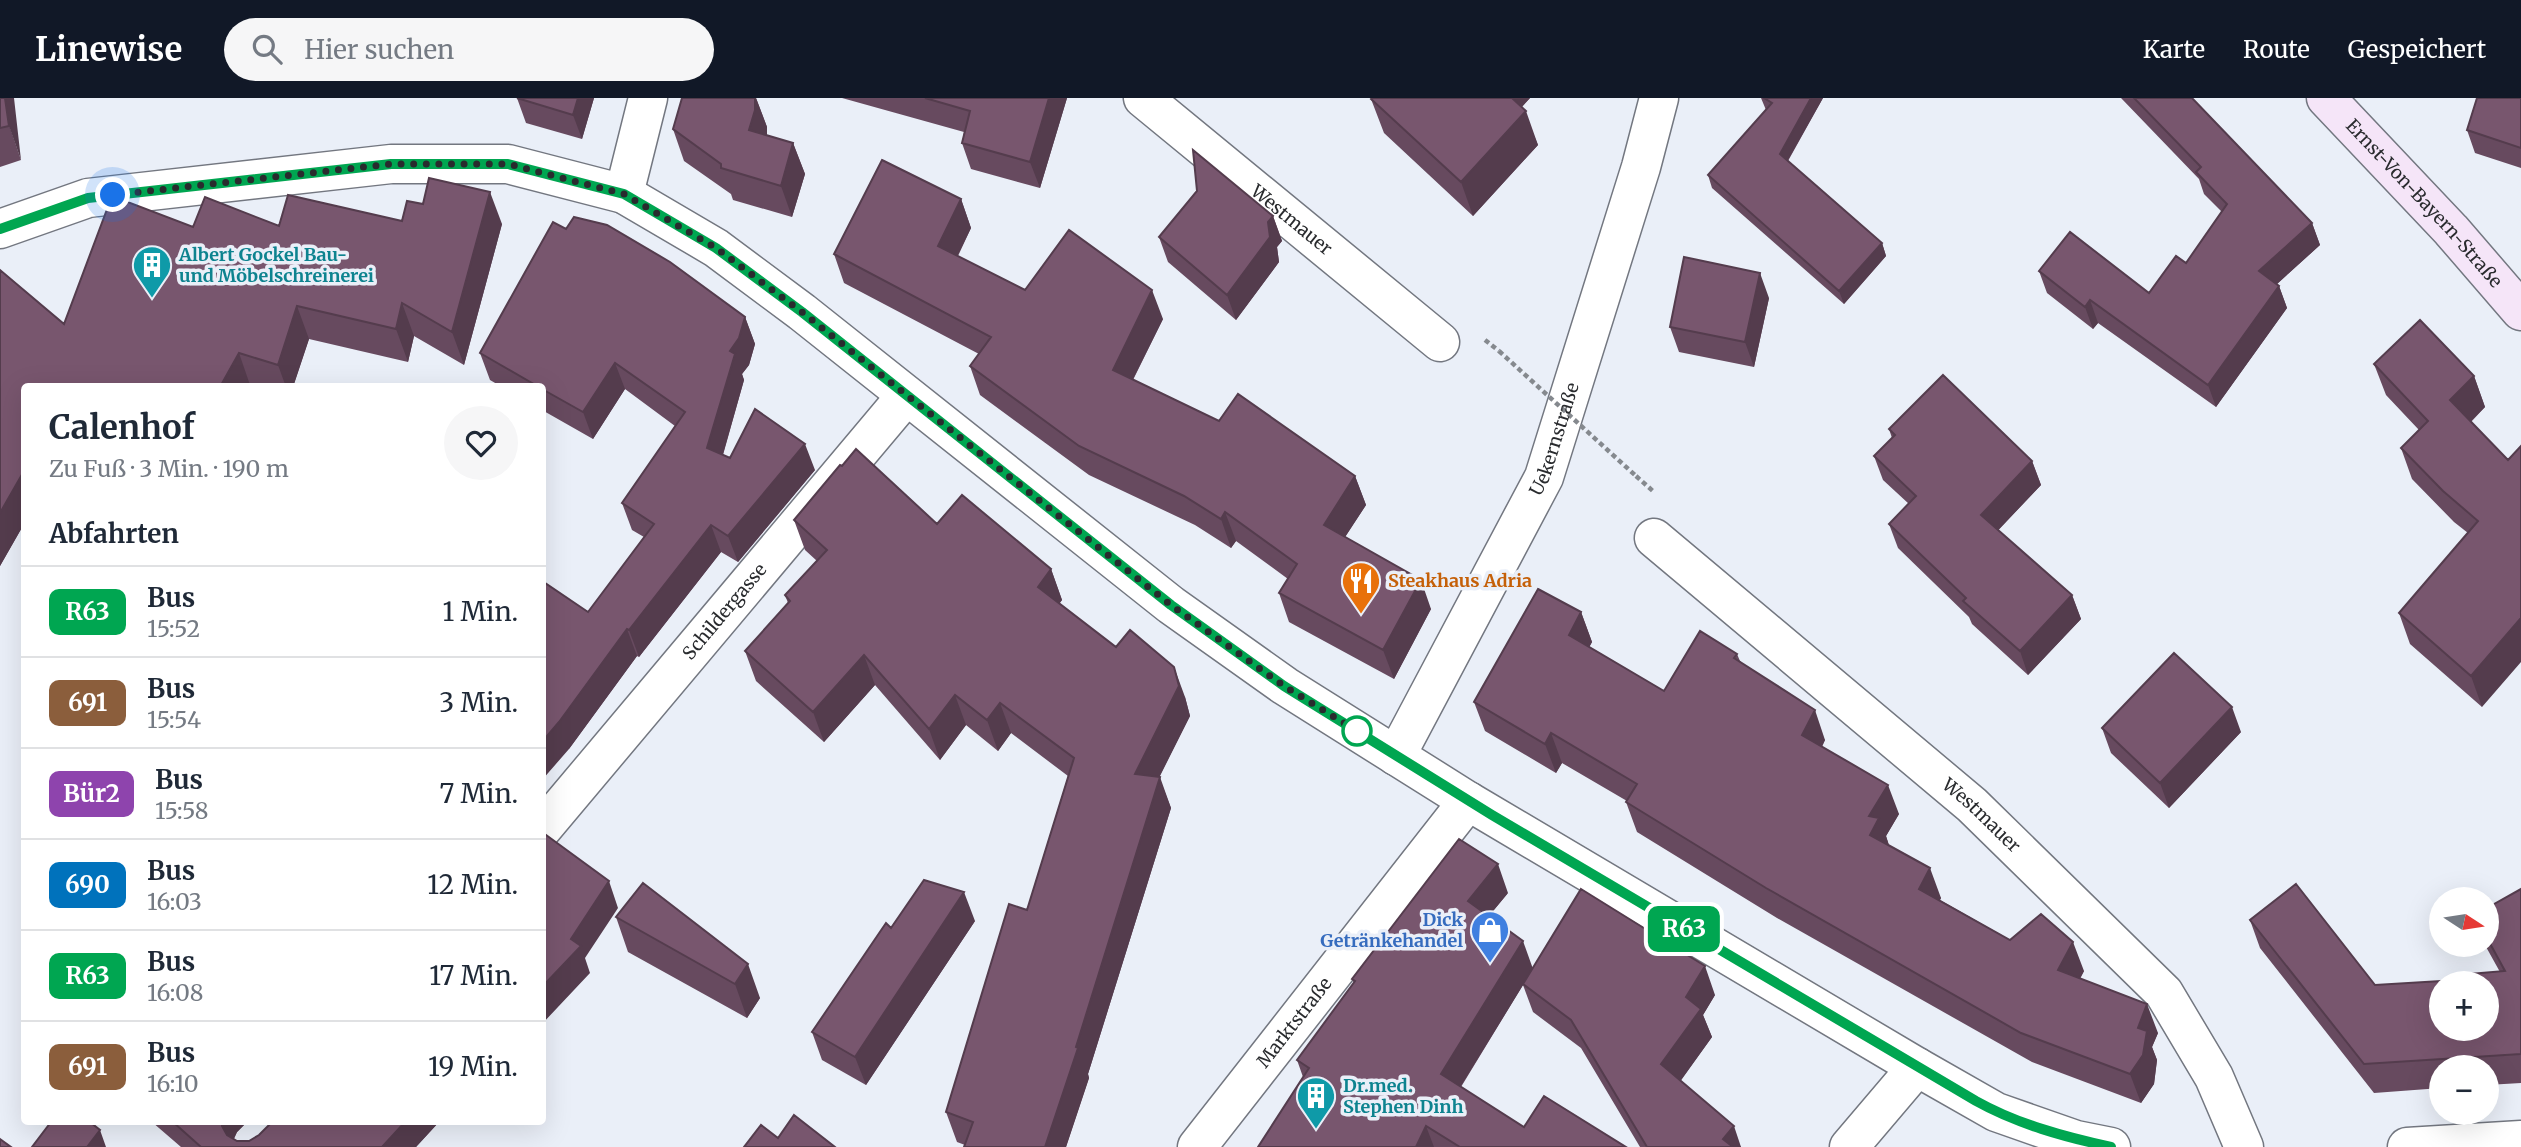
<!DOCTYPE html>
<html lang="de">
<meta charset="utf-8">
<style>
:root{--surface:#fff;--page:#f6f6f7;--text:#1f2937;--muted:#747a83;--line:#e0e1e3;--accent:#111827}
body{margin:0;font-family:Merriweather,serif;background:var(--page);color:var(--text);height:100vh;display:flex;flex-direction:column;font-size:26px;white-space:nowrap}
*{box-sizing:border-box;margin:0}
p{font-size:23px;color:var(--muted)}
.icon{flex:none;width:38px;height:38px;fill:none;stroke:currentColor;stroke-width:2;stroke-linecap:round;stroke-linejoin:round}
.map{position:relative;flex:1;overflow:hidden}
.details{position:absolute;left:21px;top:285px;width:525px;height:742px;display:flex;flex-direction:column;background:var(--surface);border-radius:7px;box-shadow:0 7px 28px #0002}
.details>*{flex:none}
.badge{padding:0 14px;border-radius:10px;font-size:24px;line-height:46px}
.needle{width:46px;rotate:102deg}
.tools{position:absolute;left:2429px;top:789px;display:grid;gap:14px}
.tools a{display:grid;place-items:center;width:70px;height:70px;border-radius:50%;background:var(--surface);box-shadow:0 7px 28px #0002;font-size:35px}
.you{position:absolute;width:35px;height:35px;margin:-18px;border:5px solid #fff;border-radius:50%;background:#1a73e8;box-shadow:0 0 0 10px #1a73e833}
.map>.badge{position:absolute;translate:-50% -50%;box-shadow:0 0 0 4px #fff}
h2{padding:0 28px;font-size:26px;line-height:63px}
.round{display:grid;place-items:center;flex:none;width:74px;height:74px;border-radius:37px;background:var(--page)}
.overview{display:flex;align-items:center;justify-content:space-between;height:119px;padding:0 28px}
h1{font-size:33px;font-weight:700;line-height:52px}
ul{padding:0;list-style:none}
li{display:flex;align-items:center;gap:21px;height:91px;padding:0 28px;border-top:2px solid var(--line)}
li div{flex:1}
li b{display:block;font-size:26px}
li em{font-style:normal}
li .badge{min-width:77px;font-weight:700;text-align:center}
header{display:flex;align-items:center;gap:42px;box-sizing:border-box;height:98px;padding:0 35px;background:var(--accent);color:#fff}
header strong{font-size:33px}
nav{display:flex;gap:38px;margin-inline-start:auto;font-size:24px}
.search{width:490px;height:63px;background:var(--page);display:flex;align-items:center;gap:18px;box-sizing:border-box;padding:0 24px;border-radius:38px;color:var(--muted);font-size:26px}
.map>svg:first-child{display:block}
</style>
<header>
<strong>Linewise</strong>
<div class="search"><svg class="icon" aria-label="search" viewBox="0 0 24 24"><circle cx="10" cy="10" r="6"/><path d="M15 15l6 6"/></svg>Hier suchen</div>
<nav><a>Karte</a><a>Route</a><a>Gespeichert</a></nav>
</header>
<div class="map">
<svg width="2521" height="1049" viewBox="0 0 2521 1049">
<rect width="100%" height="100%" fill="#eaeff8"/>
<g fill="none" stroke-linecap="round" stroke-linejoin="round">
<g stroke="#737780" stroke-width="41">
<g id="minor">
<path id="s1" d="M 1143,0 L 1440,244"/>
<path d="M 624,96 L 648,0"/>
<path d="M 0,131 L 88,100 L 391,66 L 508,66 L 624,96 L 716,150 L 802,214 L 1171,507 L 1285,588 L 1468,703 L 1917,969 L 1996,1014 L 2076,1042 L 2111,1049"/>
<path id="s2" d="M 1654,440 L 1972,707 L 2164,895 L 2214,979 L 2244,1049"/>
<path id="s3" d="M 1396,658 L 1544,379 L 1641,69 L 1659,0"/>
<path id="s4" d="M 542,731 L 906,298"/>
<path id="s5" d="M 1197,1049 L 1468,703"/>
<path d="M 1849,1049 L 1917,969"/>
<path d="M 2407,1049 L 2521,1042"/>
</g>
</g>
<g stroke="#737780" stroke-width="41">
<g id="secondary">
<path id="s6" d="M 2326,0 L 2451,132 L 2521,213"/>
</g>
</g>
<path stroke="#85898e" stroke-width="4.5" stroke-dasharray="5 3.5" stroke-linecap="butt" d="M 1485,242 L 1499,253
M 1636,378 L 1654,394"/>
<use href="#minor" stroke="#fff" stroke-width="38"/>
<use href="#secondary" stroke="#f5e5f8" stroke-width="38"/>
<path stroke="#85898e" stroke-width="4.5" stroke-dasharray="5 3.5" stroke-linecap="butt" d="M 1499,253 L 1636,378"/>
</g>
<path fill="#674a5f" d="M 0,0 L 21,62 L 0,69 Z
M 517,0 L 594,0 L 582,41 L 526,25 Z
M 682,0 L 756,0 L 767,29 L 767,37 L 793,45 L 805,76 L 792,119 L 733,102 L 731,96 L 684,63 L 673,31 Z
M 842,0 L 1067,0 L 1040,90 L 971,71 L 962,45 L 964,34 Z
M 1372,0 L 1530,0 L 1522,9 L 1538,47 L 1473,118 L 1384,35 L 1371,1 Z
M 1761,0 L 1823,0 L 1788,63 L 1882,145 L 1886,158 L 1844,206 L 1712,90 L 1708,77 L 1766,12 Z
M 2121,0 L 2192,0 L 2312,125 L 2320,147 L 2277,186 L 2279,188 L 2287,210 L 2216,309 L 2098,225 L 2093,231 L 2047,195 L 2039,173 L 2149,195 L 2186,165 L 2222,114 L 2204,96 L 2199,81 Z
M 2521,0 L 2521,70 L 2475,55 L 2467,32 Z
M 961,101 L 971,130 L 958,158 L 1025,192 L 1163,221 L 1133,282 L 1219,323 L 1355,378 L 1366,407 L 1345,439 L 1431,511 L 1394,581 L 1289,524 L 1279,495 L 1288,481 L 1236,443 L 1231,450 L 1195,427 L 1089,377 L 980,297 L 970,268 L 979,256 L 844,185 L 834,156 Z
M 423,106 L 502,126 L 464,267 L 414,238 L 408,264 L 309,241 L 293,289 L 255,289 L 250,287 L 250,289 L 24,289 L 24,426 L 0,468 L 0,172 L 64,226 L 193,129 L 279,128 L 402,123 Z
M 1273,118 L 1282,143 L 1277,149 L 1279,164 L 1236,222 L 1168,164 L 1159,139 Z
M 566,131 L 745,219 L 755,246 L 749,267 L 742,276 L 744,282 L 723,357 L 730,360 L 815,372 L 738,464 L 721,454 L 639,559 L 637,558 L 569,651 L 588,514 L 644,439 L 632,432 L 622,405 L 675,328 L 625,291 L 593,341 L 542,312 L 542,289 L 502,289 L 490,282 L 480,255 Z
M 1769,200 L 1754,269 L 1679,254 L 1670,229 Z
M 2374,266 L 2474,278 L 2485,309 L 2471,324 L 2508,362 L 2482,609 L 2410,546 L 2399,515 L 2468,435 L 2454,424 L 2412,381 L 2401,350 L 2419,332 L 2386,297 Z
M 1889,331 L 2032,363 L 2041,387 L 1998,432 L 2072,497 L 2081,521 L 2028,577 L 1972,526 L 1969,519 L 1898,450 L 1889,426 L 1909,406 L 1883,382 L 1874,358 L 1892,340 Z
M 794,422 L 937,426 L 1051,471 L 1062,502 L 1059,506 L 1116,549 L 1185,599 L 1190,618 L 1159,679 L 1171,710 L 1088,976 L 1089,980 L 1066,1049 L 964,1049 L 965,1047 L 957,1044 L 946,1014 L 1027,812 L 1068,678 L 1011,635 L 998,653 L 966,627 L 940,662 L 875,587 L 824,644 L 756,583 L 745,553 L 788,505 L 785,497 L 817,463 L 805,452 Z
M 1581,514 L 1592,544 L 1589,549 L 1664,593 L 1737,556 L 1740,563 L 1825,642 L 1822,649 L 1899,716 L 1886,738 L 1889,748 L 1941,800 L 1940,802 L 2010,842 L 2084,873 L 2080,881 L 2158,935 L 2152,949 L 2157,962 L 2154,986 L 2141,1005 L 2032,964 L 1777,820 L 1637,734 L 1626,704 L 1627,703 L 1562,665 L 1556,675 L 1485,633 L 1474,604 Z
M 2102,630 L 2241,634 L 2169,710 L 2111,655 Z
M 2521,791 L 2521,985 L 2487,987 L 2487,970 L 2441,970 L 2441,990 L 2374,995 L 2260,850 L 2250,822 L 2375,887 L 2458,882 L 2500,874 L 2485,847 L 2487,847 L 2487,810 Z
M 1508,795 L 1489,818 L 1533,870 L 1715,897 L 1703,917 L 1712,939 L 1680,983 L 1741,1049 L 1640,1049 L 1581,950 L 1533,914 L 1523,887 L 1461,989 L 1524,1029 L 1626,1049 L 1258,1049 L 1303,979 L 1297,962 L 1354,885 L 1352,881 Z
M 616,819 L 760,900 L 747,920 L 628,854 Z
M 975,823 L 866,987 L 822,962 L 812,934 L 891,830 Z
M 152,1024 L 247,1024 L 237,1034 L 234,1041 L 237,1043 L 249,1043 L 439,1024 L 416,1049 L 181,1049 Z"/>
<path fill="#543c4d" d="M 5,0 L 14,0 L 21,62 L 9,28 Z
M 578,0 L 594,0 L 582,41 L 573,17 Z
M 755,0 L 756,0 L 767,29 L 767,44 L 749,32 Z
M 1049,0 L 1067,0 L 1040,90 L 1030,64 Z
M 1502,0 L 1530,0 L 1510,21 Z
M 1811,0 L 1823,0 L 1784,69 L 1780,56 Z
M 1526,13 L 1538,47 L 1473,118 L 1461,84 Z
M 793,45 L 805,76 L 792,119 L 781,88 Z
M 490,94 L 502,126 L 464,267 L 452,234 Z
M 961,101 L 971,130 L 948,177 L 938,148 Z
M 1273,118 L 1282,143 L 1277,149 L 1279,164 L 1236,222 L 1227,197 L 1268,124 Z
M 2312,125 L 2320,147 L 2267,195 L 2259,173 Z
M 1882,145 L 1886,158 L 1844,206 L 1839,193 Z
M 1760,175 L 1769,200 L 1754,269 L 1745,244 Z
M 2279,188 L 2287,210 L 2216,309 L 2208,287 Z
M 1152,192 L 1163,221 L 1123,301 L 1113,272 Z
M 2090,202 L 2098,225 L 2093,231 L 2085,209 Z
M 402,205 L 414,238 L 408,264 L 396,231 Z
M 297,208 L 309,241 L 293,289 L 286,289 L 278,267 Z
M 745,219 L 755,246 L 749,267 L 742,276 L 744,282 L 717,377 L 707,350 L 730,253 Z
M 239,255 L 250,287 L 250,289 L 220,289 Z
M 615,265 L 625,291 L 593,341 L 583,314 Z
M 2474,278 L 2485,309 L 2461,333 L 2450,302 Z
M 805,346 L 815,372 L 738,464 L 728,438 Z
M 2032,363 L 2041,387 L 1990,441 L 1981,417 Z
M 24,373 L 24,426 L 0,468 L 0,415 Z
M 1355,378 L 1366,407 L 1334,456 L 1324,427 Z
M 1225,414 L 1236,443 L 1231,450 L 1221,421 Z
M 711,427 L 721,454 L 639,559 L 629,532 Z
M 1051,471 L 1062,502 L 1049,519 L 1038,489 Z
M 1421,482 L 1431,511 L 1394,581 L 1383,552 Z
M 2072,497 L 2081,521 L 2028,577 L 2020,553 Z
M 1581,514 L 1592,544 L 1580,567 L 1569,537 Z
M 2521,520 L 2521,564 L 2482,609 L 2471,578 Z
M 627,531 L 637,558 L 569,651 L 542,682 L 542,644 Z
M 864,557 L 875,587 L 824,644 L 813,614 Z
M 1174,569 L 1185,599 L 1190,618 L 1146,706 L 1135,676 Z
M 955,597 L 966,627 L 940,662 L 929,631 Z
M 1000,605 L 1011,635 L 998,653 L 987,622 Z
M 2232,609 L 2241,634 L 2169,710 L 2160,685 Z
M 1815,612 L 1825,642 L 1812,667 L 1802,637 Z
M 1551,635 L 1562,665 L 1556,675 L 1545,646 Z
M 1160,679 L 1171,710 L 1088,976 L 1089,980 L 1066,1049 L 1045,1049 Z
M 1888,687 L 1899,716 L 1886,738 L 1890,750 L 1870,737 L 1869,718 Z
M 1498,766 L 1508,795 L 1478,831 L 1468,803 Z
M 1930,770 L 1941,800 L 1930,820 L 1919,791 Z
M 609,783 L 618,810 L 585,860 L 590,875 L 542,926 L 542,889 L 571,841 Z
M 964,794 L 975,823 L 866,987 L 855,959 Z
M 1523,843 L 1533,871 L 1451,1004 L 1441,976 Z
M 2073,844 L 2084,873 L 2068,902 L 2058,872 Z
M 748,866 L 760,900 L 747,920 L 735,886 Z
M 1705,868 L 1715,897 L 1703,917 L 1712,939 L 1672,995 L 1661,966 L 1686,899 Z
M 2147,906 L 2158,935 L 2152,949 L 2157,962 L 2154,986 L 2141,1005 L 2130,976 L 2138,930 Z
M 222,1024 L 247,1024 L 237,1034 L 232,1044 L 222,1028 Z
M 405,1024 L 439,1024 L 416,1049 L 382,1049 Z
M 1426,1028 L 1434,1049 L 1416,1049 Z
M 1734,1028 L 1741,1049 L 1726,1049 L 1723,1041 Z
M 100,1032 L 106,1049 L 87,1049 Z"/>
<path fill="#78566e" stroke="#543c4d" stroke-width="2" fill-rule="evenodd" d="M 0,0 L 5,0 L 9,28 L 0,30 Z
M 517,0 L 578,0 L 573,17 Z
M 682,0 L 755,0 L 755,12 L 749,32 L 793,45 L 781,88 L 721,70 L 721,66 L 673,31 Z
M 925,0 L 1049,0 L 1030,64 L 962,45 L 970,13 Z
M 1372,0 L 1512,0 L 1526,13 L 1461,84 L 1371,1 Z
M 1764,0 L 1811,0 L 1780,56 L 1882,145 L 1839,193 L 1708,77 L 1772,5 Z
M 2134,0 L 2192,0 L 2312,125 L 2259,173 L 2279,188 L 2208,287 L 2090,202 L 2085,209 L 2039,173 L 2070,134 L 2149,195 L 2176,158 L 2186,165 L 2227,106 L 2196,74 L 2201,69 Z
M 2477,0 L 2521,0 L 2521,50 L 2467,32 Z
M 1193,52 L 1273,118 L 1268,124 L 1270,139 L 1227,197 L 1159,139 L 1197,93 Z
M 882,62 L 961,101 L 938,148 L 1025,192 L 1069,132 L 1152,192 L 1113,272 L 1219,323 L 1238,296 L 1355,378 L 1324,427 L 1421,482 L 1383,552 L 1279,495 L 1297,466 L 1225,414 L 1221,421 L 1184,398 L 1079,348 L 970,268 L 991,239 L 834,156 Z
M 429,80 L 490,94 L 452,234 L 402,205 L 396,231 L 297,208 L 278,267 L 239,255 L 220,289 L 24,289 L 24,373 L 0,415 L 0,172 L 64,226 L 112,98 L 193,129 L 205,99 L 279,128 L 288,97 L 402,123 L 407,103 L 423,106 Z
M 574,119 L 607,127 L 670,164 L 745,219 L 739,240 L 730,253 L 735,256 L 707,350 L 730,360 L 755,311 L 805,346 L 728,438 L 711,427 L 629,532 L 627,531 L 559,624 L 542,644 L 542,483 L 588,514 L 654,426 L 622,405 L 685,314 L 615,265 L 583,314 L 542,291 L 542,289 L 539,289 L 480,255 L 553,124 L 566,131 Z
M 1684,159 L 1760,175 L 1745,244 L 1670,229 Z
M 2420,222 L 2474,278 L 2450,302 L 2508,362 L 2521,348 L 2521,520 L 2471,578 L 2399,515 L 2478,423 L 2443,393 L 2401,350 L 2428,323 L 2374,266 Z
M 1943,277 L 2032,363 L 1981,417 L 2072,497 L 2020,553 L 1963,503 L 1966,500 L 1889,426 L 1916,398 L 1874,358 L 1895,337 L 1889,331 Z
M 856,351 L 937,426 L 962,397 L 1051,471 L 1038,489 L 1116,549 L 1130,532 L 1174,569 L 1179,588 L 1135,676 L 1160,679 L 1076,949 L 1078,950 L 1045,1049 L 964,1049 L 973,1024 L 946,1014 L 1009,806 L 1027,812 L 1074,660 L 1000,605 L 987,622 L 955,597 L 929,631 L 864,557 L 813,614 L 745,553 L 790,503 L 785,497 L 827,452 L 794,422 L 840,367 L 842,368 Z
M 1538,491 L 1581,514 L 1569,537 L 1664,593 L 1700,533 L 1737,556 L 1734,560 L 1815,612 L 1802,637 L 1888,687 L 1869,718 L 1879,720 L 1870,737 L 1930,770 L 1919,791 L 2010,842 L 2041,816 L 2073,844 L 2058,872 L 2147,906 L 2138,930 L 2147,933 L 2143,957 L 2130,976 L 2021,935 L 1766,790 L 1626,704 L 1637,686 L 1551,635 L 1545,646 L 1474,604 Z
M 2174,555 L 2232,609 L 2160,685 L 2102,630 Z
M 542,734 L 609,783 L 571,841 L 581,848 L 542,889 Z
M 1459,741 L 1498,766 L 1468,803 L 1523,843 L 1441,976 L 1524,1029 L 1544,998 L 1626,1049 L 1460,1049 L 1426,1028 L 1416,1049 L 1258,1049 L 1309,970 L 1297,962 L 1355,883 L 1352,881 Z
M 924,782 L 964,794 L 855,959 L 812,934 L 886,825 L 891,830 Z
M 643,785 L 748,866 L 735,886 L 616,819 Z
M 2296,786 L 2375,887 L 2458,882 L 2458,877 L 2505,873 L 2487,840 L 2487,810 L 2521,791 L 2521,956 L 2364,966 L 2250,822 ZM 2441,886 L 2487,886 L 2487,931 L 2441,931 Z
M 1581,791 L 1705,868 L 1686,899 L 1701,911 L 1661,966 L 1734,1028 L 1723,1041 L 1733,1049 L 1647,1049 L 1571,922 L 1523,886 Z
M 794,1017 L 835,1049 L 744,1049 L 761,1027 L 778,1040 Z
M 51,1024 L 90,1024 L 100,1032 L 87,1049 L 32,1049 Z
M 173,1024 L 222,1024 L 222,1028 L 227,1037 L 237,1043 L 249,1043 L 259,1037 L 272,1024 L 405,1024 L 382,1049 L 201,1049 Z
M 0,1041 L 11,1049 L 0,1049 Z"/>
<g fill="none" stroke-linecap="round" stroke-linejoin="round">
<g stroke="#fff" stroke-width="16">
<path id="line" d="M 0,131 L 88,100 L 391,66 L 508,66 L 624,96 L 716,150 L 802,214 L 1171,507 L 1284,588 L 1492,717 L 1976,1003 C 2017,1026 2065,1039 2111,1049"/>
</g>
<use href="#line" stroke="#00a651" stroke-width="10"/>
<path stroke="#292b2e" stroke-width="7" stroke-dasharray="0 12.6" d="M 113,97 L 391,66 L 508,66 L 624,96 L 716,150 L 802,214 L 1171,507 L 1284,588 L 1357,633"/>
</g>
<defs>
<g id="building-pin" transform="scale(2.0125)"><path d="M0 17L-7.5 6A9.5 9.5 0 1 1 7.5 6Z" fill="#0f9aa8" stroke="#eaeff8"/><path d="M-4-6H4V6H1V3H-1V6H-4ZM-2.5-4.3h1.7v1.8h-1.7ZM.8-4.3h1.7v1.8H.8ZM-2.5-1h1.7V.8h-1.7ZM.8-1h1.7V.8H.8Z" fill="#fff"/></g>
<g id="restaurant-pin" transform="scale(2.0125)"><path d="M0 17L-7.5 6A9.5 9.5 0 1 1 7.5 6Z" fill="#e8710a" stroke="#eaeff8"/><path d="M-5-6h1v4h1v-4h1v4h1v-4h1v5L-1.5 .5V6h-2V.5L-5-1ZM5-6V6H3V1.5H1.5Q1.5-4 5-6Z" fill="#fff"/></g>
<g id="shop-pin" transform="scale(2.0125)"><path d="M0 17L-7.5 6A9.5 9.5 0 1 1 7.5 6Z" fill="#3f7fe0" stroke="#eaeff8"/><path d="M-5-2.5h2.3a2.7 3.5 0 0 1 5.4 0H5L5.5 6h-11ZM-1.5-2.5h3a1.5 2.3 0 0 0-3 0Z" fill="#fff"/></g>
</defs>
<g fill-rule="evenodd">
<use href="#building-pin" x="152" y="167"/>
<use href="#restaurant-pin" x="1361" y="483"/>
<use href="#shop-pin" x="1490" y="832"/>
<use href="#building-pin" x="1316" y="998"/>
</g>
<circle fill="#fff" stroke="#00a651" stroke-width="3.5" cx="1357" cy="633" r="14"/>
<g text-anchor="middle" stroke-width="7" stroke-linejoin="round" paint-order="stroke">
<g font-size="18" fill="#292b2e" stroke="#eaeff8">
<text dy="6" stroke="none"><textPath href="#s6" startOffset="144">Ernst-Von-Bayern-Straße</textPath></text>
<text dy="6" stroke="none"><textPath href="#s1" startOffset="192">Westmauer</textPath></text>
<text dy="6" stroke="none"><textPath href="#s3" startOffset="355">Uekernstraße</textPath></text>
<text dy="6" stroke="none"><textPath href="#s4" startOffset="284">Schildergasse</textPath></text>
<text dy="6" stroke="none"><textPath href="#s2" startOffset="429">Westmauer</textPath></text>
<text dy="6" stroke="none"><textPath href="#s5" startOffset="158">Marktstraße</textPath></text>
</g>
<g font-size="18" font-weight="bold" fill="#0d838f" stroke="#eaeff8" text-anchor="start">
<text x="179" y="163">Albert Gockel Bau-<tspan x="179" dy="21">und Möbelschreinerei</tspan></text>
<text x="1343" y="994">Dr.med.<tspan x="1343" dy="21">Stephen Dinh</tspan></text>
</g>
<g font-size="18" font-weight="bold" fill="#c56008" stroke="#eaeff8" text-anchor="start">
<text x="1388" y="489">Steakhaus Adria</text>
</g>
<g font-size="18" font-weight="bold" fill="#366cbe" stroke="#eaeff8" text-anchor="end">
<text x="1463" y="828">Dick<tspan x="1463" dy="21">Getränkehandel</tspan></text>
</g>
</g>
</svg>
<div class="tools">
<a><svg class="needle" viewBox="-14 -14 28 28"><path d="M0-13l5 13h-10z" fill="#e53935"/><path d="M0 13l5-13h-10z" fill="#747a83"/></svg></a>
<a>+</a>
<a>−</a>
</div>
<div class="you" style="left:113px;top:97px"></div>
<b class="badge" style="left:1684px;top:831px;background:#00a651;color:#fff">R63</b>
<section class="details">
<div class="overview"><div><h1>Calenhof</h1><p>Zu Fuß · 3 Min. · 190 m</p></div><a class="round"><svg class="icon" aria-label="heart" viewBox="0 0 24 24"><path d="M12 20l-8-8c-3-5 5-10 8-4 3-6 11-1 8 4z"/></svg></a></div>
<h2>Abfahrten</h2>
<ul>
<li><span class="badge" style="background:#00a651;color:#fff">R63</span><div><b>Bus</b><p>15:52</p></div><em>1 Min.</em></li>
<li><span class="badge" style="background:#8b5e3c;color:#fff">691</span><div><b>Bus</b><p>15:54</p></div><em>3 Min.</em></li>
<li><span class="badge" style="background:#8e44ad;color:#fff">Bür2</span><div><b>Bus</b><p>15:58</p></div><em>7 Min.</em></li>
<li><span class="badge" style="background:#0072bc;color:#fff">690</span><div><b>Bus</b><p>16:03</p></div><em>12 Min.</em></li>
<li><span class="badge" style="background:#00a651;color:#fff">R63</span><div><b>Bus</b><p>16:08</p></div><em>17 Min.</em></li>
<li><span class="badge" style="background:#8b5e3c;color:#fff">691</span><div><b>Bus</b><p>16:10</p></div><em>19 Min.</em></li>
</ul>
</section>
</div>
